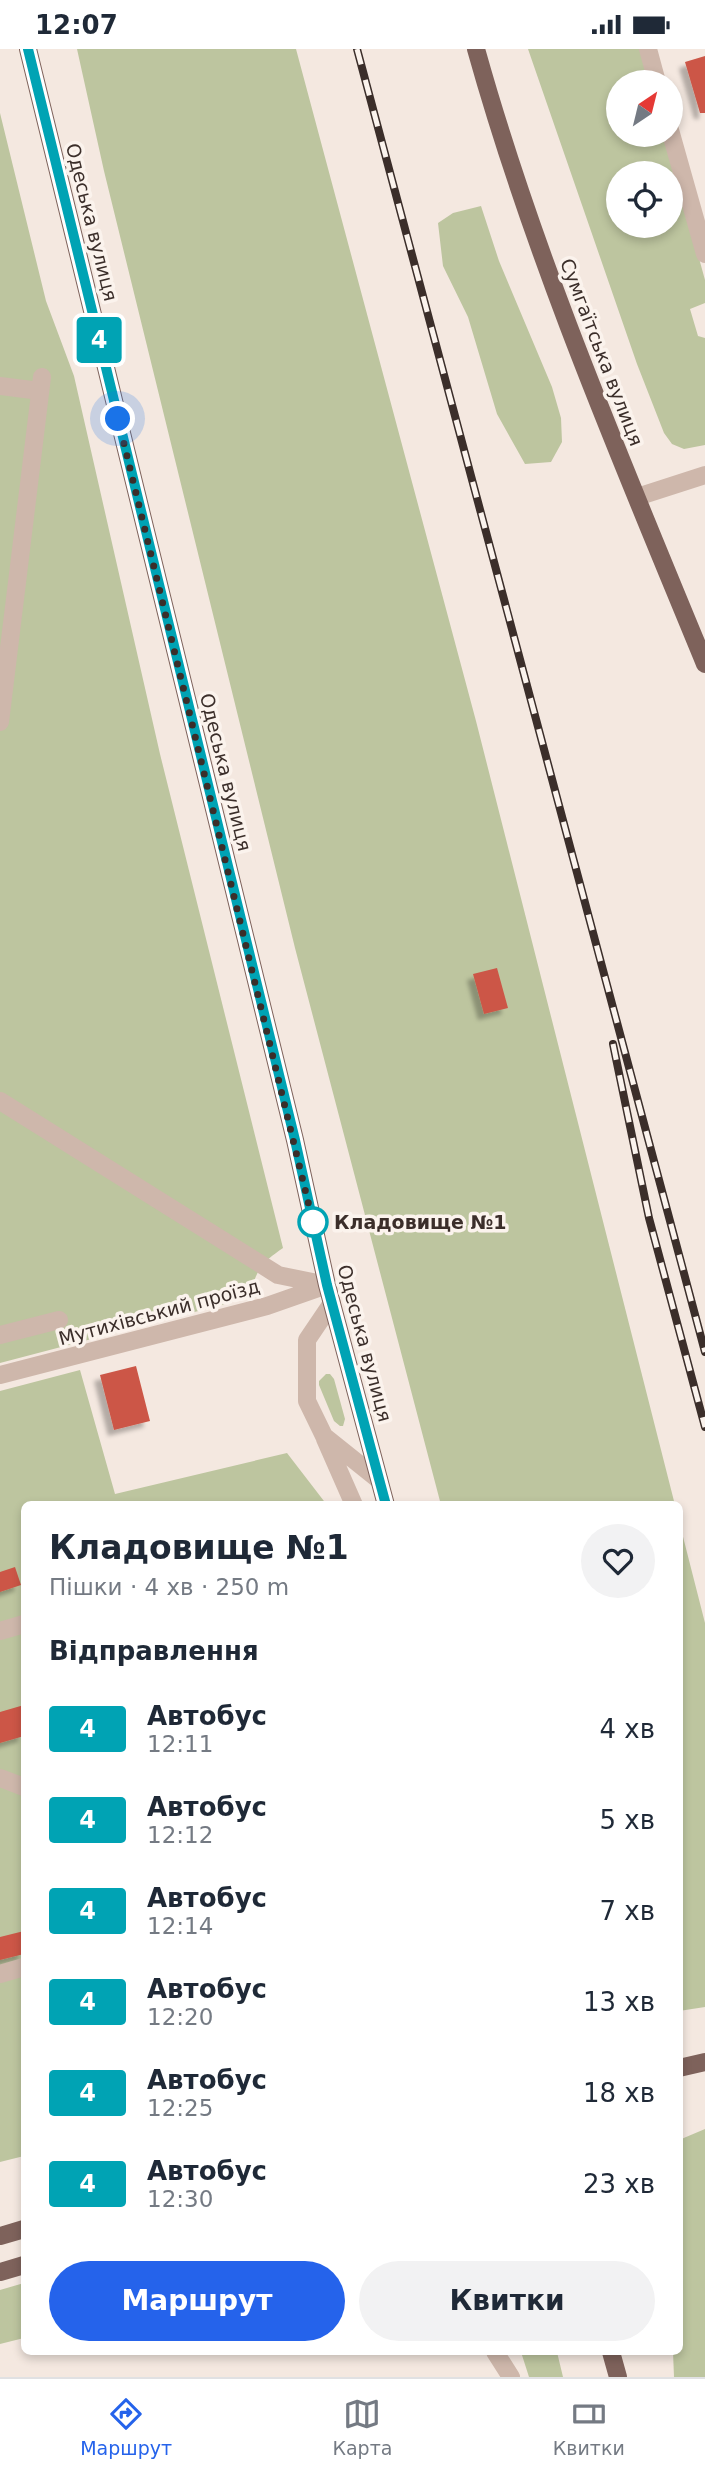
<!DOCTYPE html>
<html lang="uk">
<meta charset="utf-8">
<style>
:root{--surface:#fff;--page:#f2f2f3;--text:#1f2937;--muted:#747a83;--line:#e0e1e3;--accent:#2563eb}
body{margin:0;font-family:"DejaVu Sans",sans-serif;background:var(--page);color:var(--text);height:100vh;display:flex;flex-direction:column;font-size:26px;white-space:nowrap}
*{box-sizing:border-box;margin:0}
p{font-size:23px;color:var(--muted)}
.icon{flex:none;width:38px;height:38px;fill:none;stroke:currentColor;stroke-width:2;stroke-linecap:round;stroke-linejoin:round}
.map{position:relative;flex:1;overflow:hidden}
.side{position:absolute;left:21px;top:1452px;width:662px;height:854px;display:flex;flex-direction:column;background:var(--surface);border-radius:10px;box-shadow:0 4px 10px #0003}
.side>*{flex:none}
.badge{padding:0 14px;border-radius:5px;font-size:24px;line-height:46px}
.needle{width:46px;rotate:35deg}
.tools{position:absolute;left:606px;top:21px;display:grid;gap:14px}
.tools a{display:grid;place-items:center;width:77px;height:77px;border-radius:50%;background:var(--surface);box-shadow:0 4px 10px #0003;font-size:35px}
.you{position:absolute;width:35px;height:35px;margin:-18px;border:5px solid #fff;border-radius:50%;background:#1a73e8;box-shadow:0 0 0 10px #1a73e833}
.map>.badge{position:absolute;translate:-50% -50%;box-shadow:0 0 0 4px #fff}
h2{padding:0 28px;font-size:26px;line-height:63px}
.round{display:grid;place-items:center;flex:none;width:74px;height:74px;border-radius:37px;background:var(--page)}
.summary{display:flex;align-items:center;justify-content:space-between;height:119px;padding:0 28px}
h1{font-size:33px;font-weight:700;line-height:52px}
.cta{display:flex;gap:14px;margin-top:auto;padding:14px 28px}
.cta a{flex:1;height:80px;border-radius:42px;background:var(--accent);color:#fff;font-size:28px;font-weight:700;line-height:80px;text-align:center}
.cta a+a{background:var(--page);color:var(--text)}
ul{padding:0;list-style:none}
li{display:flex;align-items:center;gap:21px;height:91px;padding:0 28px}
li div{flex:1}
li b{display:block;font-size:26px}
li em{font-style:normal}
li .badge{min-width:77px;font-weight:700;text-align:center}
.status{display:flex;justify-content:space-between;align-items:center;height:49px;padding:0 35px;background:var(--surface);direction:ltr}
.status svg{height:19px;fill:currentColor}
.tabs{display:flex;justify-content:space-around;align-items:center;height:98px;border-top:2px solid var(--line);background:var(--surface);font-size:19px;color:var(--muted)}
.tabs a{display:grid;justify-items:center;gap:4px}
.tabs .on{color:var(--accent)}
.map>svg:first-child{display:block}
</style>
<div class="status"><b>12:07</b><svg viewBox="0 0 49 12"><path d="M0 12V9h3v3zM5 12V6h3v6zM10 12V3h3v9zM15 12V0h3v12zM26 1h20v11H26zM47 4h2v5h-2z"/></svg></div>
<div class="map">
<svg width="705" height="2328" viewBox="0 0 705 2328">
<defs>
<filter id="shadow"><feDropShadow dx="-6" dy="6" stdDeviation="2" flood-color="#0004"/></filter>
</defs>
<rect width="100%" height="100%" fill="#f4e8e0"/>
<path fill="#bdc59f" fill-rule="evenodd" d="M 77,0 L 296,0 L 476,672 L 675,1456 L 441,1456 L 295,899 L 104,122 Z
M 528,0 L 641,0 L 650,33 L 618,33 L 618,86 L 665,86 L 705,231 L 705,254 L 690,260 L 698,287 L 705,289 L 705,396 L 684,400 L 672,395 L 664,384 L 637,315 ZM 618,124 L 670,124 L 670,177 L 618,177 Z
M 0,64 L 46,252 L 74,327 L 160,705 L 283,1199 C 273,1206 264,1212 258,1223 C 253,1232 253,1243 244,1250 L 0,1314 Z
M 481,157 L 499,212 L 552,338 L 561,369 L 562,393 L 551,413 L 525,415 L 497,365 L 468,268 L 443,217 L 438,174 L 453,164 Z
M 80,1321 L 115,1445 L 287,1404 L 327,1456 L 24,1456 L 24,2107 L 0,2113 L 0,1342 Z
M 326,1325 L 330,1325 L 334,1330 L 345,1370 L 343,1377 L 340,1377 L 334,1372 L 319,1336 L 319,1332 Z
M 679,1472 L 705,1574 L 705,1958 L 679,1962 Z
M 705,2080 L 705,2328 L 674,2328 L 673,2303 L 679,2303 L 679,2091 Z
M 24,2234 L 24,2289 L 0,2295 L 0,2241 Z
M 521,2303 L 557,2303 L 563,2328 L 529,2328 Z"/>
<path fill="#cc5747" filter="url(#shadow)" d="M 705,7 L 705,64 L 700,64 L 685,13 Z
M 497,919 L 508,959 L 484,965 L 473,925 Z
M 136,1317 L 150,1372 L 114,1381 L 100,1326 Z
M 15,1518 L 21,1536 L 0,1543 L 0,1523 Z
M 24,1656 L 24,1687 L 0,1694 L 0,1663 Z
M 24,1882 L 24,1905 L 0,1911 L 0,1888 Z"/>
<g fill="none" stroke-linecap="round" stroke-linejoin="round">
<path stroke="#ceb7ab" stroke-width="18" d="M 648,0 L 657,33
M 670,81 L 705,205
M 0,337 L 40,342
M 637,448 L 705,426
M 0,673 L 42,328
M 0,1052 L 278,1226 L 327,1236
M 332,1254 L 307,1291 L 307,1352 L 324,1387 L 379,1431
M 0,1286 L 59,1271
M 0,1326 L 267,1257 L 327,1236
M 325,1390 L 354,1456
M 0,1582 L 24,1575
M 0,1729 L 24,1738
M 0,1925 L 24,1918
M 495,2303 L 511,2328"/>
<path stroke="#7e625b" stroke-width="18" d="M 28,0 L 295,1091 L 327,1236 L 386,1456
M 476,0 C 535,211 622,413 705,615
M 679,2019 L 705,2013
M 0,2187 L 24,2180
M 0,2223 L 24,2216
M 611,2303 L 618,2328"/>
<g stroke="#3b2e2a" stroke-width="8">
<path id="rail" d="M 357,0 L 705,1303
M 613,995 L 649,1169 L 705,1378"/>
</g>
<use href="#rail" stroke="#fbf3ed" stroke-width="5" stroke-dasharray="16" stroke-linecap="butt"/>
</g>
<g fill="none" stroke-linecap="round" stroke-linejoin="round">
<g stroke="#fff" stroke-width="16">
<path id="line" d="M 28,0 L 295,1091 L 327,1236 L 386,1456"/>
</g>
<use href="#line" stroke="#00a3b4" stroke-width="10"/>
<path stroke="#3b2e2a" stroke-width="7" stroke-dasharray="0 12.6" d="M 118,370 L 313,1173"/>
</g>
<circle fill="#fff" stroke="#00a3b4" stroke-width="3.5" cx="313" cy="1173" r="14"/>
<g text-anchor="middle" stroke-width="7" stroke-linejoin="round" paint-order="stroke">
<g font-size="19" fill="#3b2e2a" stroke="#fbf3ed">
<text transform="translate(92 173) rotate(76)" y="7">Одеська вулиця</text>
<text transform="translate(602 303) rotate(69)" y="7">Сумгаїтська вулиця</text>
<text transform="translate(226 723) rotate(76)" y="7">Одеська вулиця</text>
<text transform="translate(159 1263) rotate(-15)" y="7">Мутихівський проїзд</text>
<text transform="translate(365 1294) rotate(75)" y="7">Одеська вулиця</text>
</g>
<g font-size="19" font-weight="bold" fill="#3b2e2a" stroke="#fbf3ed" text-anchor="start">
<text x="334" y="1180">Кладовище №1</text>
</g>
</g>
</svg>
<div class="tools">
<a><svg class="needle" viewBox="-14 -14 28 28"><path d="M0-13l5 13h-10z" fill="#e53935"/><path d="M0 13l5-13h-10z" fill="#747a83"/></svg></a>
<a><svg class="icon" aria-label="locate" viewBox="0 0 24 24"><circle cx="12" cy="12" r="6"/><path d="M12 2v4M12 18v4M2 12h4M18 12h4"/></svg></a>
</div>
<div class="you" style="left:118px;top:370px"></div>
<b class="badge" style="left:99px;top:291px;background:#00a3b4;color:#fff">4</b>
<section class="side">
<div class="summary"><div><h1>Кладовище №1</h1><p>Пішки · 4 хв · 250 m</p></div><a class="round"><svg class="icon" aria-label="heart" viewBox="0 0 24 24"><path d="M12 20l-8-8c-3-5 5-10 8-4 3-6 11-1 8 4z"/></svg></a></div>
<h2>Відправлення</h2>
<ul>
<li><span class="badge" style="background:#00a3b4;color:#fff">4</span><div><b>Автобус</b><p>12:11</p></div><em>4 хв</em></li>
<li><span class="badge" style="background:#00a3b4;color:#fff">4</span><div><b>Автобус</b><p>12:12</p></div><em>5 хв</em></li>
<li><span class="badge" style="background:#00a3b4;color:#fff">4</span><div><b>Автобус</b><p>12:14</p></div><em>7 хв</em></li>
<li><span class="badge" style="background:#00a3b4;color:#fff">4</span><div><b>Автобус</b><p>12:20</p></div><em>13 хв</em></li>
<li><span class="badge" style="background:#00a3b4;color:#fff">4</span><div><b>Автобус</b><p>12:25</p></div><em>18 хв</em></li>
<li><span class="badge" style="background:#00a3b4;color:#fff">4</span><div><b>Автобус</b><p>12:30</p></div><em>23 хв</em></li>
</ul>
<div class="cta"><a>Маршрут</a><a>Квитки</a></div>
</section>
</div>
<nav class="tabs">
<a class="on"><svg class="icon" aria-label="directions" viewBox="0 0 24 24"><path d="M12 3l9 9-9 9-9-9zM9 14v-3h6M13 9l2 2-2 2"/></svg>Маршрут</a>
<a><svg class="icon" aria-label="map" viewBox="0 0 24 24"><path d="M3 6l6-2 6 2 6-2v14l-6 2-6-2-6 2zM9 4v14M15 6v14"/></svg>Карта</a>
<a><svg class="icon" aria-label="tickets" viewBox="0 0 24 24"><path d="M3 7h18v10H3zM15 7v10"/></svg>Квитки</a>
</nav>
